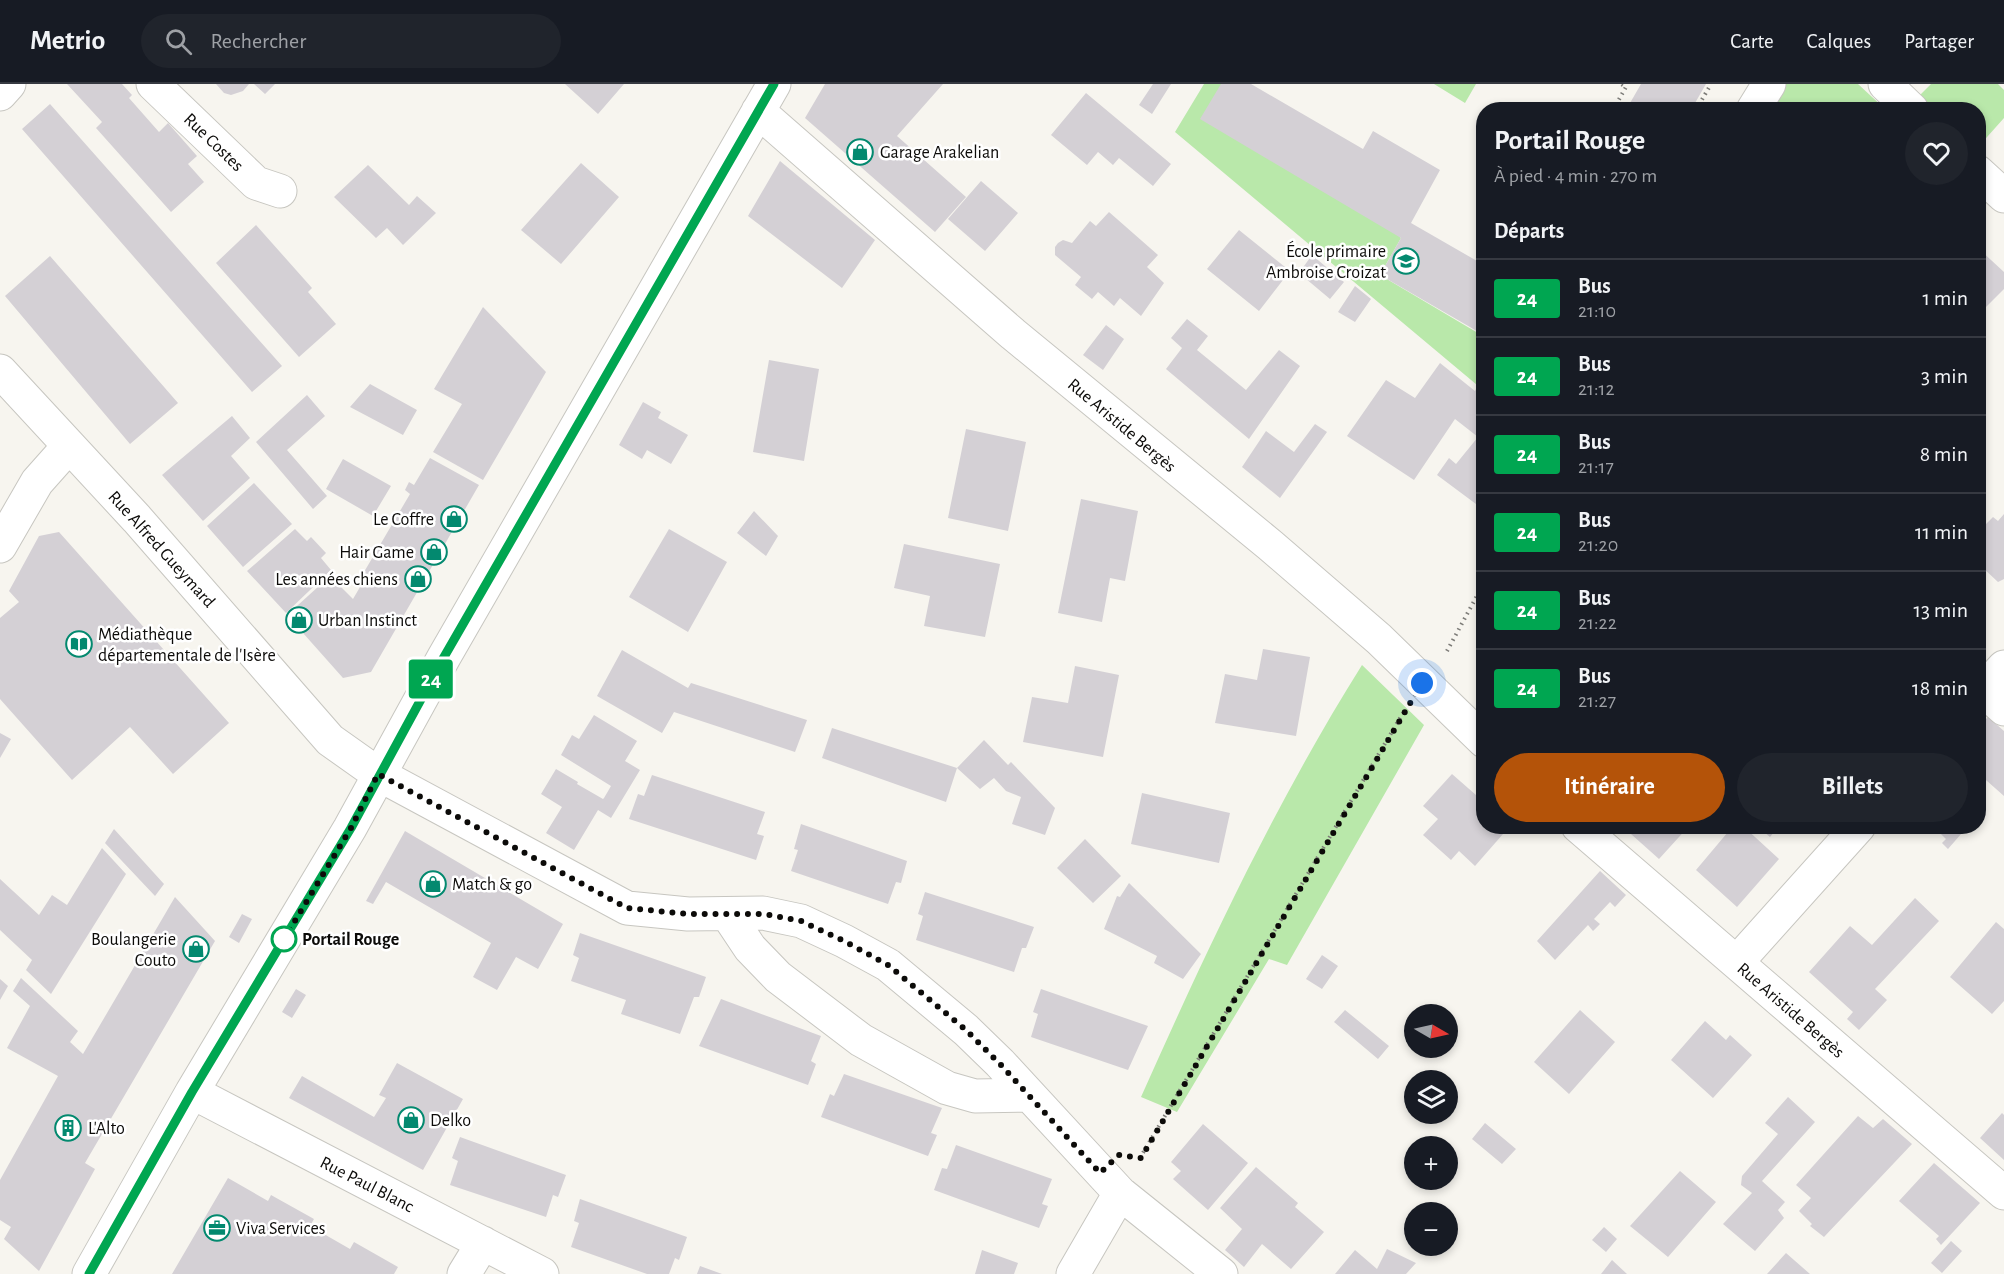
<!DOCTYPE html>
<html lang="fr">
<meta charset="utf-8">
<style>
:root{--surface:#171b24;--page:#20242c;--text:#f1f3f6;--muted:#9ea1a6;--line:#363941;--accent:#b45309}
body{margin:0;font-family:"Alegreya Sans",sans-serif;background:var(--page);color:var(--text);height:100vh;display:flex;flex-direction:column;font-size:22px;white-space:nowrap}
*{box-sizing:border-box;margin:0}
p{font-size:20px;color:var(--muted)}
.icon{flex:none;width:33px;height:33px;fill:none;stroke:currentColor;stroke-width:2;stroke-linecap:round;stroke-linejoin:round}
.map{position:relative;flex:1;overflow:hidden}
.drawer{position:absolute;left:1476px;top:18px;width:510px;height:732px;display:flex;flex-direction:column;background:var(--surface);border-radius:24px;box-shadow:0 3px 9px #0003}
.drawer>*{flex:none}
.badge{padding:0 12px;border-radius:4px;font-size:21px;line-height:39px}
.needle{width:39px;rotate:99deg}
.controls{position:absolute;left:1404px;top:920px;display:grid;gap:12px}
.controls a{display:grid;place-items:center;width:54px;height:54px;border-radius:50%;background:var(--surface);box-shadow:0 3px 9px #0003;font-size:30px}
.you{position:absolute;width:30px;height:30px;margin:-15px;border:4px solid #fff;border-radius:50%;background:#1a73e8;box-shadow:0 0 0 9px #1a73e833}
.map>.badge{position:absolute;translate:-50% -50%;box-shadow:0 0 0 3px #fff}
h2{padding:0 18px;font-size:22px;line-height:54px}
.round{display:grid;place-items:center;flex:none;width:63px;height:63px;border-radius:32px;background:var(--page)}
.head{display:flex;align-items:center;justify-content:space-between;height:102px;padding:0 18px}
h1{font-size:28px;font-weight:700;line-height:45px}
.primary-button{display:flex;gap:12px;margin-top:auto;padding:12px 18px}
.primary-button a{flex:1;height:69px;border-radius:36px;background:var(--accent);color:#fff;font-size:24px;font-weight:700;line-height:69px;text-align:center}
.primary-button a+a{background:var(--page);color:var(--text)}
ul{padding:0;list-style:none}
li{display:flex;align-items:center;gap:18px;height:78px;padding:0 18px;border-top:2px solid var(--line)}
li div{flex:1}
li b{display:block;font-size:22px}
li em{font-style:normal}
li .badge{min-width:66px;font-weight:700;text-align:center}
header{display:flex;align-items:center;gap:36px;box-sizing:border-box;height:84px;padding:0 30px;background:var(--surface);border-bottom:2px solid var(--line)}
header strong{font-size:28px}
nav{display:flex;gap:33px;margin-inline-start:auto;font-size:21px}
.search{width:420px;height:54px;background:var(--page);display:flex;align-items:center;gap:15px;box-sizing:border-box;padding:0 21px;border-radius:33px;color:var(--muted);font-size:22px}
.map>svg:first-child{display:block}
</style>
<header>
<strong>Metrio</strong>
<div class="search"><svg class="icon" aria-label="search" viewBox="0 0 24 24"><circle cx="10" cy="10" r="6"/><path d="M15 15l6 6"/></svg>Rechercher</div>
<nav><a>Carte</a><a>Calques</a><a>Partager</a></nav>
</header>
<div class="map">
<svg width="2004" height="1190" viewBox="0 0 2004 1190">
<rect width="100%" height="100%" fill="#f7f5ef"/>
<path fill="#b9e8aa" d="M 1204,0 L 1221,0 L 1401,154 L 1380,191 L 1483,252 L 1483,306 L 1175,48 Z
M 1434,0 L 1476,0 L 1465,19 Z
M 1786,0 L 1858,0 L 1885,25 L 1770,26 Z
M 1931,0 L 1998,0 L 2004,6 L 2004,34 L 1979,62 L 1978,26 L 1931,25 L 1918,13 Z
M 1362,581 L 1424,641 L 1287,881 L 1269,875 L 1177,1028 L 1141,1013 C 1207,865 1276,718 1362,581 Z"/>
<path fill="#d4d0d5" d="M 67,0 L 122,0 L 132,11 L 129,14 L 159,48 L 168,39 L 197,72 L 188,80 L 204,98 L 171,128 L 96,44 L 102,38 Z
M 216,0 L 249,0 L 243,7 L 231,11 L 224,9 Z
M 254,0 L 275,0 L 265,10 Z
M 565,0 L 624,0 L 598,30 Z
M 825,0 L 943,0 L 897,52 L 966,113 L 935,148 L 805,34 Z
M 1153,0 L 1171,0 L 1152,30 L 1139,21 Z
M 1221,0 L 1251,0 L 1363,65 L 1373,47 L 1440,86 L 1411,139 L 1484,181 L 1482,250 L 1380,191 L 1401,154 L 1200,35 Z
M 1641,0 L 1706,0 L 1691,26 L 1626,26 Z
M 1086,9 L 1171,80 L 1153,102 L 1119,74 L 1113,81 L 1098,68 L 1087,81 L 1051,51 Z
M 50,20 L 282,282 L 252,308 L 22,45 Z
M 780,77 L 875,156 L 842,204 L 748,132 Z
M 581,79 L 619,113 L 561,180 L 521,146 Z
M 368,81 L 409,121 L 417,112 L 436,129 L 403,161 L 387,144 L 376,154 L 334,113 Z
M 981,97 L 1018,129 L 985,167 L 948,135 Z
M 1109,128 L 1158,171 L 1147,183 L 1164,199 L 1141,232 L 1120,214 L 1114,222 L 1098,208 L 1092,215 L 1075,201 L 1081,193 L 1055,171 L 1055,163 L 1058,159 L 1063,156 L 1072,159 L 1090,137 L 1096,142 Z
M 256,141 L 312,204 L 308,208 L 336,240 L 299,273 L 216,179 Z
M 1239,146 L 1290,187 L 1259,227 L 1207,185 Z
M 1978,164 L 2004,188 L 2004,205 L 1978,231 Z
M 1312,171 L 1344,198 L 1330,215 L 1299,189 Z
M 50,172 L 178,319 L 130,360 L 5,212 Z
M 1355,202 L 1371,215 L 1355,238 L 1338,228 Z
M 483,223 L 546,288 L 483,396 L 433,368 L 462,320 L 434,305 Z
M 1187,235 L 1208,252 L 1197,266 L 1246,306 L 1279,266 L 1300,282 L 1249,355 L 1166,285 L 1182,264 L 1171,254 Z
M 1106,241 L 1124,255 L 1103,286 L 1083,271 Z
M 769,276 L 819,285 L 804,377 L 753,368 Z
M 1440,279 L 1475,307 L 1476,305 L 1484,311 L 1484,426 L 1437,391 L 1449,374 L 1456,380 L 1478,353 L 1455,335 L 1414,396 L 1347,352 L 1386,296 L 1415,314 Z
M 370,300 L 417,326 L 403,351 L 350,323 Z
M 307,311 L 325,332 L 287,366 L 327,412 L 313,425 L 256,358 Z
M 643,318 L 661,328 L 658,334 L 688,351 L 671,380 L 647,366 L 642,375 L 619,361 Z
M 232,332 L 250,354 L 231,372 L 250,394 L 203,437 L 162,391 Z
M 1315,340 L 1327,348 L 1280,414 L 1242,383 L 1266,347 L 1294,368 Z
M 966,345 L 1026,358 L 1008,447 L 948,434 Z
M 430,374 L 479,401 L 371,588 L 343,594 L 287,531 L 330,492 L 353,515 L 367,491 L 364,488 L 410,410 L 405,406 L 409,398 L 414,401 Z
M 343,375 L 391,402 L 373,432 L 326,405 Z
M 254,399 L 292,440 L 243,483 L 207,442 Z
M 1081,415 L 1138,427 L 1125,497 L 1110,494 L 1102,538 L 1058,529 Z
M 754,427 L 778,452 L 766,472 L 737,449 Z
M 2004,430 L 2004,495 L 1998,498 L 1982,483 L 1978,487 L 1978,448 L 1993,433 L 1998,437 Z
M 295,445 L 307,457 L 311,453 L 326,469 L 321,474 L 331,486 L 286,529 L 247,487 Z
M 669,445 L 727,478 L 688,548 L 629,513 Z
M 59,448 L 229,639 L 173,690 L 130,643 L 72,696 L 0,615 L 0,534 L 19,518 L 9,507 L 39,452 Z
M 904,460 L 1000,480 L 985,553 L 924,542 L 930,512 L 894,504 Z
M 1263,565 L 1310,573 L 1296,652 L 1215,639 L 1225,590 L 1257,596 Z
M 622,566 L 688,604 L 691,599 L 807,636 L 795,668 L 674,628 L 662,649 L 618,624 L 597,612 Z
M 1075,582 L 1119,591 L 1103,673 L 1023,658 L 1032,613 L 1068,619 Z
M 594,631 L 637,657 L 625,677 L 640,686 L 611,734 L 598,726 L 574,766 L 546,749 L 562,723 L 541,710 L 556,685 L 578,698 L 577,700 L 603,715 L 604,714 L 611,702 L 561,671 L 572,651 L 579,655 Z
M 1988,633 L 2004,647 L 2004,712 L 1978,689 L 1978,643 Z
M 832,644 L 957,684 L 984,656 L 1008,681 L 1011,678 L 1055,724 L 1045,751 L 1012,740 L 1021,713 L 1006,707 L 994,694 L 980,705 L 957,684 L 946,718 L 822,674 Z
M 0,649 L 11,655 L 0,674 Z
M 1452,690 L 1484,718 L 1484,742 L 1510,742 L 1475,782 L 1459,767 L 1451,776 L 1423,751 L 1438,735 L 1423,722 Z
M 652,691 L 765,728 L 757,750 L 764,752 L 756,776 L 629,735 L 638,710 L 644,712 Z
M 1142,709 L 1230,729 L 1219,779 L 1131,760 Z
M 801,740 L 907,777 L 901,799 L 896,798 L 888,820 L 791,787 L 798,766 L 794,765 Z
M 1622,742 L 1689,742 L 1659,775 Z
M 1733,742 L 1743,742 L 1779,775 L 1737,823 L 1696,786 Z
M 1757,742 L 1779,742 L 1770,753 Z
M 1933,742 L 1968,742 L 1948,765 L 1942,759 L 1946,755 Z
M 114,745 L 164,800 L 155,812 L 105,759 Z
M 405,747 L 563,840 L 538,885 L 516,873 L 497,906 L 473,893 L 491,859 L 386,798 L 373,820 L 366,817 Z
M 1085,755 L 1121,792 L 1093,819 L 1057,784 Z
M 102,764 L 126,790 L 51,910 L 26,886 L 32,876 L 0,846 L 0,795 L 39,831 L 52,811 L 67,821 Z
M 1600,787 L 1626,811 L 1615,823 L 1610,818 L 1594,835 L 1600,840 L 1593,847 L 1588,841 L 1555,876 L 1537,857 Z
M 1129,799 L 1201,870 L 1183,895 L 1154,879 L 1157,872 L 1104,845 L 1117,812 L 1120,813 Z
M 925,808 L 1034,843 L 1026,864 L 1022,864 L 1014,888 L 916,856 L 923,832 L 918,830 Z
M 175,813 L 215,857 L 85,1079 L 95,1085 L 39,1187 L 4,1155 L 11,1143 L 0,1136 L 0,1096 L 58,992 L 7,964 L 30,922 L 13,907 L 21,894 L 78,947 L 70,958 L 83,970 Z
M 1915,814 L 1939,837 L 1875,905 L 1887,916 L 1859,946 L 1847,935 L 1853,928 L 1809,888 L 1850,842 L 1872,861 Z
M 242,830 L 252,835 L 239,859 L 229,853 Z
M 1996,838 L 2004,845 L 2004,917 L 1992,930 L 1950,893 Z
M 580,849 L 706,893 L 699,913 L 694,913 L 680,950 L 621,930 L 626,916 L 571,897 L 579,874 L 573,871 Z
M 1322,871 L 1338,882 L 1322,905 L 1306,895 Z
M 0,895 L 8,902 L 0,916 Z
M 296,905 L 306,911 L 292,934 L 282,928 Z
M 1041,905 L 1148,942 L 1128,986 L 1031,953 L 1038,930 L 1033,928 Z
M 721,915 L 821,952 L 811,977 L 816,980 L 808,1001 L 699,962 Z
M 1345,926 L 1389,962 L 1378,975 L 1334,938 Z
M 1580,926 L 1615,958 L 1569,1010 L 1534,978 Z
M 1705,937 L 1726,956 L 1730,951 L 1752,971 L 1713,1014 L 1671,976 Z
M 397,979 L 463,1015 L 423,1086 L 289,1014 L 302,992 L 374,1033 L 386,1014 L 379,1011 Z
M 844,990 L 942,1024 L 931,1049 L 937,1051 L 928,1072 L 821,1033 L 830,1010 L 834,1012 Z
M 1788,1013 L 1815,1038 L 1762,1097 L 1785,1118 L 1778,1126 L 1784,1134 L 1755,1167 L 1723,1140 L 1752,1109 L 1741,1101 L 1742,1092 L 1778,1050 L 1765,1039 Z
M 2002,1029 L 2004,1031 L 2004,1076 L 1980,1054 Z
M 1858,1032 L 1873,1044 L 1883,1035 L 1912,1060 L 1824,1153 L 1810,1142 L 1812,1140 L 1799,1127 L 1811,1114 L 1796,1101 Z
M 1485,1039 L 1516,1065 L 1502,1080 L 1472,1055 Z
M 1203,1040 L 1248,1079 L 1208,1126 L 1173,1095 L 1181,1087 L 1171,1078 Z
M 460,1053 L 566,1091 L 558,1113 L 553,1111 L 546,1133 L 450,1101 L 458,1077 L 452,1074 Z
M 956,1061 L 1052,1095 L 1042,1120 L 1048,1122 L 1039,1144 L 934,1106 L 942,1084 L 947,1085 Z
M 1934,1079 L 1980,1119 L 1941,1161 L 1936,1155 L 1939,1152 L 1899,1117 Z
M 1256,1083 L 1298,1119 L 1295,1123 L 1324,1148 L 1291,1185 L 1262,1160 L 1244,1183 L 1225,1166 L 1242,1145 L 1220,1124 Z
M 1680,1087 L 1716,1118 L 1668,1173 L 1630,1142 Z
M 228,1094 L 268,1117 L 271,1111 L 314,1135 L 310,1142 L 350,1165 L 354,1158 L 398,1183 L 394,1190 L 172,1190 Z
M 580,1115 L 687,1153 L 679,1176 L 675,1174 L 669,1190 L 647,1190 L 571,1163 L 579,1139 L 574,1137 Z
M 1604,1143 L 1617,1155 L 1606,1168 L 1592,1156 Z
M 1951,1157 L 1962,1167 L 1942,1189 L 1931,1179 Z
M 1387,1165 L 1416,1179 L 1406,1190 L 1335,1190 L 1355,1166 L 1377,1185 Z
M 982,1166 L 1018,1179 L 1014,1190 L 975,1190 Z
M 1786,1169 L 1810,1190 L 1767,1190 Z
M 1612,1176 L 1627,1190 L 1601,1190 Z
M 700,1182 L 722,1190 L 697,1190 Z"/>
<g fill="none" stroke-linecap="round" stroke-linejoin="round">
<g stroke="#c7c6c0" stroke-width="35">
<path id="minor" d="M 153,0 L 256,99 L 280,107
M 1885,0 L 1912,26
M 0,10 L 9,0
M 1753,26 L 1769,0
M 758,27 L 1013,250 L 1270,461 L 1379,555 L 1484,657
M 1978,88 L 2004,112
M 0,287 L 137,435 L 330,656 L 378,690 L 627,824 L 688,830 L 763,829 L 801,837 L 844,857 L 888,881 L 966,946 L 1000,979 L 1120,1109 L 1221,1190
M 0,462 L 37,398 L 69,362
M 1978,602 L 2004,625
M 1978,611 L 2004,583
M 1578,742 L 2004,1109
M 728,831 L 750,864 L 778,893 L 861,956 L 947,1004 L 975,1012 L 1029,1011
M 1737,878 L 1859,742
M 192,1008 L 542,1190
M 89,1190 L 192,1008 L 350,744 L 444,573 L 774,0
M 464,1190 L 483,1159
M 1073,1190 L 1120,1109"/>
</g>
<path stroke="#7d7c78" stroke-width="4" stroke-dasharray="1.5 4.5" stroke-linecap="butt" d="M 1613,26 L 1626,3 L 1621,0
M 1696,26 L 1711,0
M 1447,567 L 1484,499
M 1140,1074 L 1403,629"/>
<use href="#minor" stroke="#fff" stroke-width="33"/>
</g>
<g fill="none" stroke-linecap="round" stroke-linejoin="round">
<g stroke="#fff" stroke-width="14">
<path id="line" d="M 89,1190 L 192,1008 L 351,744 L 444,573 L 774,0"/>
</g>
<use href="#line" stroke="#00a651" stroke-width="9"/>
<path stroke="#0c0b09" stroke-width="6" stroke-dasharray="0 10.8" d="M 284,855 L 351,744 L 378,690 L 627,824 L 688,830 L 764,830 L 801,837 L 844,857 L 888,881 L 966,946 L 1000,980 L 1100,1089 L 1119,1071 L 1141,1074 L 1422,599"/>
</g>
<defs>
<g id="shop-ring" transform="scale(1.35)"><circle r="9.5" fill="#fff" stroke="#03896f" stroke-width="1.5"/><path d="M-5-2.5h2.3a2.7 3.5 0 0 1 5.4 0H5L5.5 6h-11ZM-1.5-2.5h3a1.5 2.3 0 0 0-3 0Z" fill="#03896f"/></g>
<g id="school-ring" transform="scale(1.35)"><circle r="9.5" fill="#fff" stroke="#03896f" stroke-width="1.5"/><path d="M0-5L7-2L0 1L-7-2ZM-4 1L0 2.5L4 1V4Q0 6-4 4Z" fill="#03896f"/></g>
<g id="library-ring" transform="scale(1.35)"><circle r="9.5" fill="#fff" stroke="#03896f" stroke-width="1.5"/><path d="M-6-4Q-3-5.5-.7-3.5V5Q-3 3-6 4ZM6-4Q3-5.5 .7-3.5V5Q3 3 6 4Z" fill="#03896f"/></g>
<g id="building-ring" transform="scale(1.35)"><circle r="9.5" fill="#fff" stroke="#03896f" stroke-width="1.5"/><path d="M-4-6H4V6H1V3H-1V6H-4ZM-2.5-4.3h1.7v1.8h-1.7ZM.8-4.3h1.7v1.8H.8ZM-2.5-1h1.7V.8h-1.7ZM.8-1h1.7V.8H.8Z" fill="#03896f"/></g>
<g id="office-ring" transform="scale(1.35)"><circle r="9.5" fill="#fff" stroke="#03896f" stroke-width="1.5"/><path d="M-6-3h4V-5.5h4V-3h4V5H-6ZM-1-4.5V-3h2v-1.5ZM-6 0V1H6V0Z" fill="#03896f"/></g>
</defs>
<g fill-rule="evenodd">
<use href="#shop-ring" x="860" y="68"/>
<use href="#school-ring" x="1406" y="177"/>
<use href="#shop-ring" x="454" y="435"/>
<use href="#shop-ring" x="434" y="468"/>
<use href="#shop-ring" x="418" y="495"/>
<use href="#shop-ring" x="299" y="536"/>
<use href="#library-ring" x="79" y="560"/>
<use href="#shop-ring" x="433" y="800"/>
<use href="#shop-ring" x="196" y="865"/>
<use href="#shop-ring" x="411" y="1036"/>
<use href="#building-ring" x="68" y="1044"/>
<use href="#office-ring" x="217" y="1144"/>
</g>
<circle fill="#fff" stroke="#00a651" stroke-width="3" cx="284" cy="855" r="12"/>
<g text-anchor="middle" stroke-width="5" stroke-linejoin="round" paint-order="stroke">
<g font-size="18" fill="#0c0b09" stroke="#fff">
<text transform="translate(214 58) rotate(44)" y="6">Rue Costes</text>
<text transform="translate(1122 341) rotate(40)" y="6">Rue Aristide Bergès</text>
<text transform="translate(162 465) rotate(48)" y="6">Rue Alfred Gueymard</text>
<text transform="translate(1791 926) rotate(41)" y="6">Rue Aristide Bergès</text>
<text transform="translate(367 1100) rotate(27)" y="6">Rue Paul Blanc</text>
</g>
<g font-size="18" fill="#0c0b09" stroke="#fff" text-anchor="start">
<text x="880" y="74">Garage Arakelian</text>
<text x="1386" y="173" text-anchor="end">École primaire<tspan x="1386" dy="21">Ambroise Croizat</tspan></text>
<text x="434" y="441" text-anchor="end">Le Coffre</text>
<text x="414" y="474" text-anchor="end">Hair Game</text>
<text x="398" y="501" text-anchor="end">Les années chiens</text>
<text x="318" y="542">Urban Instinct</text>
<text x="98" y="556">Médiathèque<tspan x="98" dy="21">départementale de l'Isère</tspan></text>
<text x="452" y="806">Match &amp; go</text>
<text x="176" y="861" text-anchor="end">Boulangerie<tspan x="176" dy="21">Couto</tspan></text>
<text x="430" y="1042">Delko</text>
<text x="88" y="1050">L'Alto</text>
<text x="236" y="1150">Viva Services</text>
</g>
<g font-size="18" font-weight="bold" fill="#0c0b09" stroke="#fff" text-anchor="start">
<text x="302" y="861">Portail Rouge</text>
</g>
</g>
</svg>
<div class="controls">
<a><svg class="needle" viewBox="-14 -14 28 28"><path d="M0-13l5 13h-10z" fill="#e53935"/><path d="M0 13l5-13h-10z" fill="#9ea1a6"/></svg></a>
<a><svg class="icon" aria-label="layers" viewBox="0 0 24 24"><path d="M12 4l9 5-9 5-9-5zM3 14l9 5 9-5"/></svg></a>
<a>+</a>
<a>−</a>
</div>
<div class="you" style="left:1422px;top:599px"></div>
<b class="badge" style="left:431px;top:595px;background:#00a651;color:#fff">24</b>
<section class="drawer">
<div class="head"><div><h1>Portail Rouge</h1><p>À pied · 4 min · 270 m</p></div><a class="round"><svg class="icon" aria-label="heart" viewBox="0 0 24 24"><path d="M12 20l-8-8c-3-5 5-10 8-4 3-6 11-1 8 4z"/></svg></a></div>
<h2>Départs</h2>
<ul>
<li><span class="badge" style="background:#00a651;color:#fff">24</span><div><b>Bus</b><p>21:10</p></div><em>1 min</em></li>
<li><span class="badge" style="background:#00a651;color:#fff">24</span><div><b>Bus</b><p>21:12</p></div><em>3 min</em></li>
<li><span class="badge" style="background:#00a651;color:#fff">24</span><div><b>Bus</b><p>21:17</p></div><em>8 min</em></li>
<li><span class="badge" style="background:#00a651;color:#fff">24</span><div><b>Bus</b><p>21:20</p></div><em>11 min</em></li>
<li><span class="badge" style="background:#00a651;color:#fff">24</span><div><b>Bus</b><p>21:22</p></div><em>13 min</em></li>
<li><span class="badge" style="background:#00a651;color:#fff">24</span><div><b>Bus</b><p>21:27</p></div><em>18 min</em></li>
</ul>
<div class="primary-button"><a>Itinéraire</a><a>Billets</a></div>
</section>
</div>
